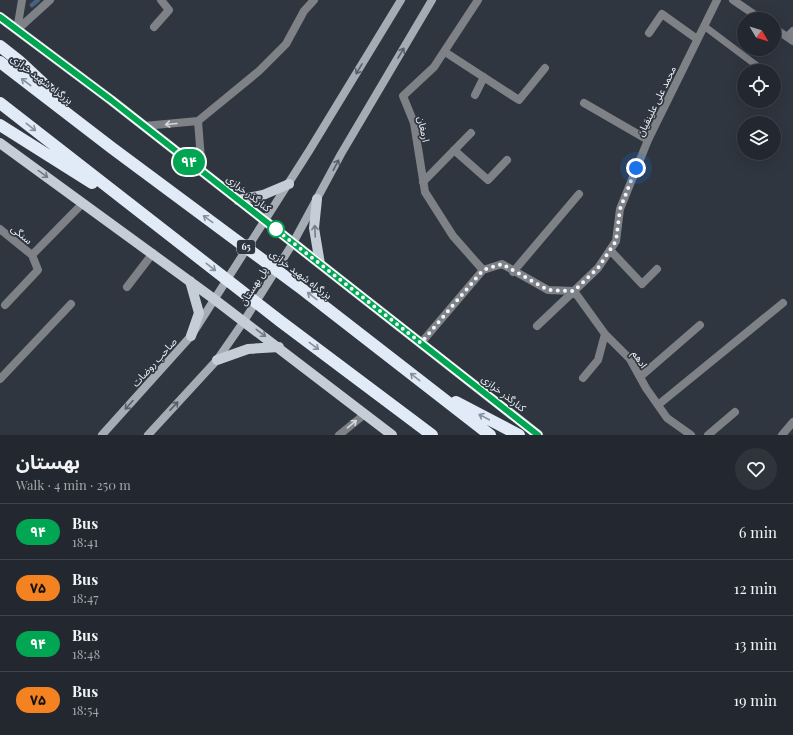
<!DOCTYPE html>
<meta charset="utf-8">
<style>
:root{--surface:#232830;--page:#2f343c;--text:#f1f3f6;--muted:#a3a6ab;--line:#40444c}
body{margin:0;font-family:"Playfair Display","Noto Sans Arabic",serif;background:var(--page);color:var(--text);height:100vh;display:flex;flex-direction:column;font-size:15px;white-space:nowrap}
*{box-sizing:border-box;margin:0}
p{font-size:13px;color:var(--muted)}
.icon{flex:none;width:22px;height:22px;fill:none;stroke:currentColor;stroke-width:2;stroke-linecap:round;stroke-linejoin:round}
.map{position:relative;height:435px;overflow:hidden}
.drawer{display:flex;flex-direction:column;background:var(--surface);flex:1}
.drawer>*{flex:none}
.badge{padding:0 8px;border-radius:13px;font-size:14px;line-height:26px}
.needle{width:26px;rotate:128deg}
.tools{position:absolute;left:737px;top:12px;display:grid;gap:8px}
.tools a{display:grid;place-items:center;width:44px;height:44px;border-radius:50%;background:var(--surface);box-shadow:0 4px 16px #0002,0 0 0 1px var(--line);font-size:20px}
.you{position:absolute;width:20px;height:20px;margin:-10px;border:3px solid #fff;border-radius:50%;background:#1a73e8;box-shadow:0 0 0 6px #1a73e833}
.map>.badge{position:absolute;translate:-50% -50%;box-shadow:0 0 0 2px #fff}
.round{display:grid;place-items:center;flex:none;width:42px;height:42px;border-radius:21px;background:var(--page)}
.summary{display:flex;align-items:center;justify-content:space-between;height:68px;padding:0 16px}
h1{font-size:19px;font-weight:700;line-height:30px}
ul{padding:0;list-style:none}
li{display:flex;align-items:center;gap:12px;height:56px;padding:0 16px;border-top:1px solid var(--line)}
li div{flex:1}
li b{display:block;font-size:15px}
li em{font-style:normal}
li .badge{min-width:44px;font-weight:700;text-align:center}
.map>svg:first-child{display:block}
</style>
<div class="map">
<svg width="793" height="435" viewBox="0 0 793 435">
<rect width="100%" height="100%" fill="#2f3640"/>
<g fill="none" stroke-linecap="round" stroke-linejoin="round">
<path stroke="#49607e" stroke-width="4.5" d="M 32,5 L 38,0"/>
<path stroke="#7e8186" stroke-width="7" d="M 704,26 L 764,71"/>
<path stroke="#7e8186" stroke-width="8" d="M 478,0 L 434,67 L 403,96 L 414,123 L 425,192 L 453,236 L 483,270
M 733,0 L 761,19
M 154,27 L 169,10 L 161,0
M 774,28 L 793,41
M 17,30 L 50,0
M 17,30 L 22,0
M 649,33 L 662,14 L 697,39
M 787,37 L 793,31
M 445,52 L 519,100 L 545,68
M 475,95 L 484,77
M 584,103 L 648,140
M 198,121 L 202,172
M 144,126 L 198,121 L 259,71 L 286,44 L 304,11 L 314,0
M 454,150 L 488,180 L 507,160
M 423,182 L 471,133
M 0,229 L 32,255
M 610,250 L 642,284 L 657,269
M 513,272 L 579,194
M 127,287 L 153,253
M 5,305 L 38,270 L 32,255 L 83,203
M 537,326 L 574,291 L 605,334 L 630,359 L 646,388 L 667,418 L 691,435
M 421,343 L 483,270 L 502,264 L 548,290 L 574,291 L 598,268 L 616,241 L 620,209 L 648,140 L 717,0
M 640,377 L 700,325
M 583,378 L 598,360 L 605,334
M 0,379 L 71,304
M 658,405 L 783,303
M 339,435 L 365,414
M 708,435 L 735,412
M 782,435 L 793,422"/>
<path stroke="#a6acb4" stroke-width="8" d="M 102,435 L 191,336 L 309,151 L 401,0
M 148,435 L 217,360 L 244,321 L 293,243 L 341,154 L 432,0"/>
<path stroke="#c5cdd7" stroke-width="10" d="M 0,17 L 111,100 L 538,435
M 0,143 L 214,299 L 392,435
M 317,199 L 314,228 L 320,264
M 238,200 L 263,195 L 289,184
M 190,281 L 199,313 L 191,336
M 217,360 L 248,349 L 279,347"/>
<path stroke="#e1eaf7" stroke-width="12" d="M 0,46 L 19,61 L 63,102
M 0,62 L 112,148 L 302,289 L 490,435
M 0,103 L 280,321 L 432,435
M 0,125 L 92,183
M 456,402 L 519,435"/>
</g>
<defs><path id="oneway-shaft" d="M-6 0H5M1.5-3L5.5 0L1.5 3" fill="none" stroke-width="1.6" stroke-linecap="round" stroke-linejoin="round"/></defs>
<g stroke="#595f69">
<use href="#oneway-shaft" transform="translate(401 53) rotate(-59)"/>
<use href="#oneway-shaft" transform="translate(359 69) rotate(121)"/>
<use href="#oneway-shaft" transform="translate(336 165) rotate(-62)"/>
<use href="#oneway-shaft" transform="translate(129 405) rotate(132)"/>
<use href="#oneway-shaft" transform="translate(174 406) rotate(-47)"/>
</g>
<g stroke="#88909c">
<use href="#oneway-shaft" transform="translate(26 82) rotate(-143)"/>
<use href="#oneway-shaft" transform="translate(31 127) rotate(38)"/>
<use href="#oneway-shaft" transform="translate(208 219) rotate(-144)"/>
<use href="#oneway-shaft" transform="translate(211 267) rotate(38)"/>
<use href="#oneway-shaft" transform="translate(312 296) rotate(-142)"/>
<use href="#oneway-shaft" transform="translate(314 346) rotate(37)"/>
<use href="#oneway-shaft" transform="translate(415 377) rotate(-142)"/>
<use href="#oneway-shaft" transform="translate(484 417) rotate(-152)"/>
</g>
<g stroke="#d4d8de">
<use href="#oneway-shaft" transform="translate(171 124) rotate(175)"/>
<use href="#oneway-shaft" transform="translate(352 424) rotate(-40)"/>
</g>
<g stroke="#727a84">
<use href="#oneway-shaft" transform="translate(43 174) rotate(36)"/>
<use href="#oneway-shaft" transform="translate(315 231) rotate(-93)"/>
<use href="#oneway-shaft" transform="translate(261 333) rotate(37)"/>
</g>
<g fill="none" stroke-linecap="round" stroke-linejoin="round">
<g stroke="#fff" stroke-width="9">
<path id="line" d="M 0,17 L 111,100 L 538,435"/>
</g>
<use href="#line" stroke="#00a651" stroke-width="6"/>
<path stroke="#f0f5fb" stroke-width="4" stroke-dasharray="0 7.2" d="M 276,229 L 274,228 L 421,343 L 483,270 L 502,264 L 548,290 L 574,291 L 598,268 L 616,241 L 620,209 L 636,168"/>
</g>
<circle fill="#fff" stroke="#00a651" stroke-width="2" cx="276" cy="229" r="8"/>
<g text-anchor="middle" stroke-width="3.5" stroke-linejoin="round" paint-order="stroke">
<rect fill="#2f3640" stroke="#b6bcc3" stroke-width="1" x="237" y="240" width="18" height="14" rx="3"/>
<g font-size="9" font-weight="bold" fill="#f0f5fb">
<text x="246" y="250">65</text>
</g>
<g font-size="10" fill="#f0f5fb" stroke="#2f3640">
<text transform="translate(42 79) rotate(37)" y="4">بزرگراه شهید خرازی</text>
<text transform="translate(656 101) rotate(-64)" y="4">محمد علی علینقیان</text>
<text transform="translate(424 129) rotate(78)" y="4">ارمغان</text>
<text transform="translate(249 193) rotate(38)" y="4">کنارگذر خرازی</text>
<text transform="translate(22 234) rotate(39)" y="4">سنگی</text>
<text transform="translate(301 274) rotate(37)" y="4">بزرگراه شهید خرازی</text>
<text transform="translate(253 286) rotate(-58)" y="4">پل بهستان</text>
<text transform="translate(640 359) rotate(56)" y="4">ادهم</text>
<text transform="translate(154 362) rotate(-48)" y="4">صاحب روضات</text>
<text transform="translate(504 393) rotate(38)" y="4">کنارگذر خرازی</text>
</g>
</g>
</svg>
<div class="tools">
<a><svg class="needle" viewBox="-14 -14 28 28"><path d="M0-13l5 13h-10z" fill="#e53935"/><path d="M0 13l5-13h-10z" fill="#a3a6ab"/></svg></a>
<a><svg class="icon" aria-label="locate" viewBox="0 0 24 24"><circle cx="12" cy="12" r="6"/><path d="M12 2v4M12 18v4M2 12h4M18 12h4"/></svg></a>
<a><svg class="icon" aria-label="layers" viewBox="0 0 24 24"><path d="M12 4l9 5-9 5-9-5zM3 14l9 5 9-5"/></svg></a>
</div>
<div class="you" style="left:636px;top:168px"></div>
<b class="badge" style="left:189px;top:162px;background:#00a651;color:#fff">۹۴</b>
</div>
<section class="drawer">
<div class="summary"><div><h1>بهستان</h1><p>Walk · 4 min · 250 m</p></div><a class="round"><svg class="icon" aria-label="heart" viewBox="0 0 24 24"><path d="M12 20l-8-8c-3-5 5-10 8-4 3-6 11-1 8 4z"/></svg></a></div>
<ul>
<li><span class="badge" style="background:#00a651;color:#fff">۹۴</span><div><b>Bus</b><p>18:41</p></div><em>6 min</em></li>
<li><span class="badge" style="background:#f58220;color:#111">۷۵</span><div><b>Bus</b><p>18:47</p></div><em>12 min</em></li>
<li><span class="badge" style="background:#00a651;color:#fff">۹۴</span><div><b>Bus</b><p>18:48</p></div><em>13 min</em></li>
<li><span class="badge" style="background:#f58220;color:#111">۷۵</span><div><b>Bus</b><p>18:54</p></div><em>19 min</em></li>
</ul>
</section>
